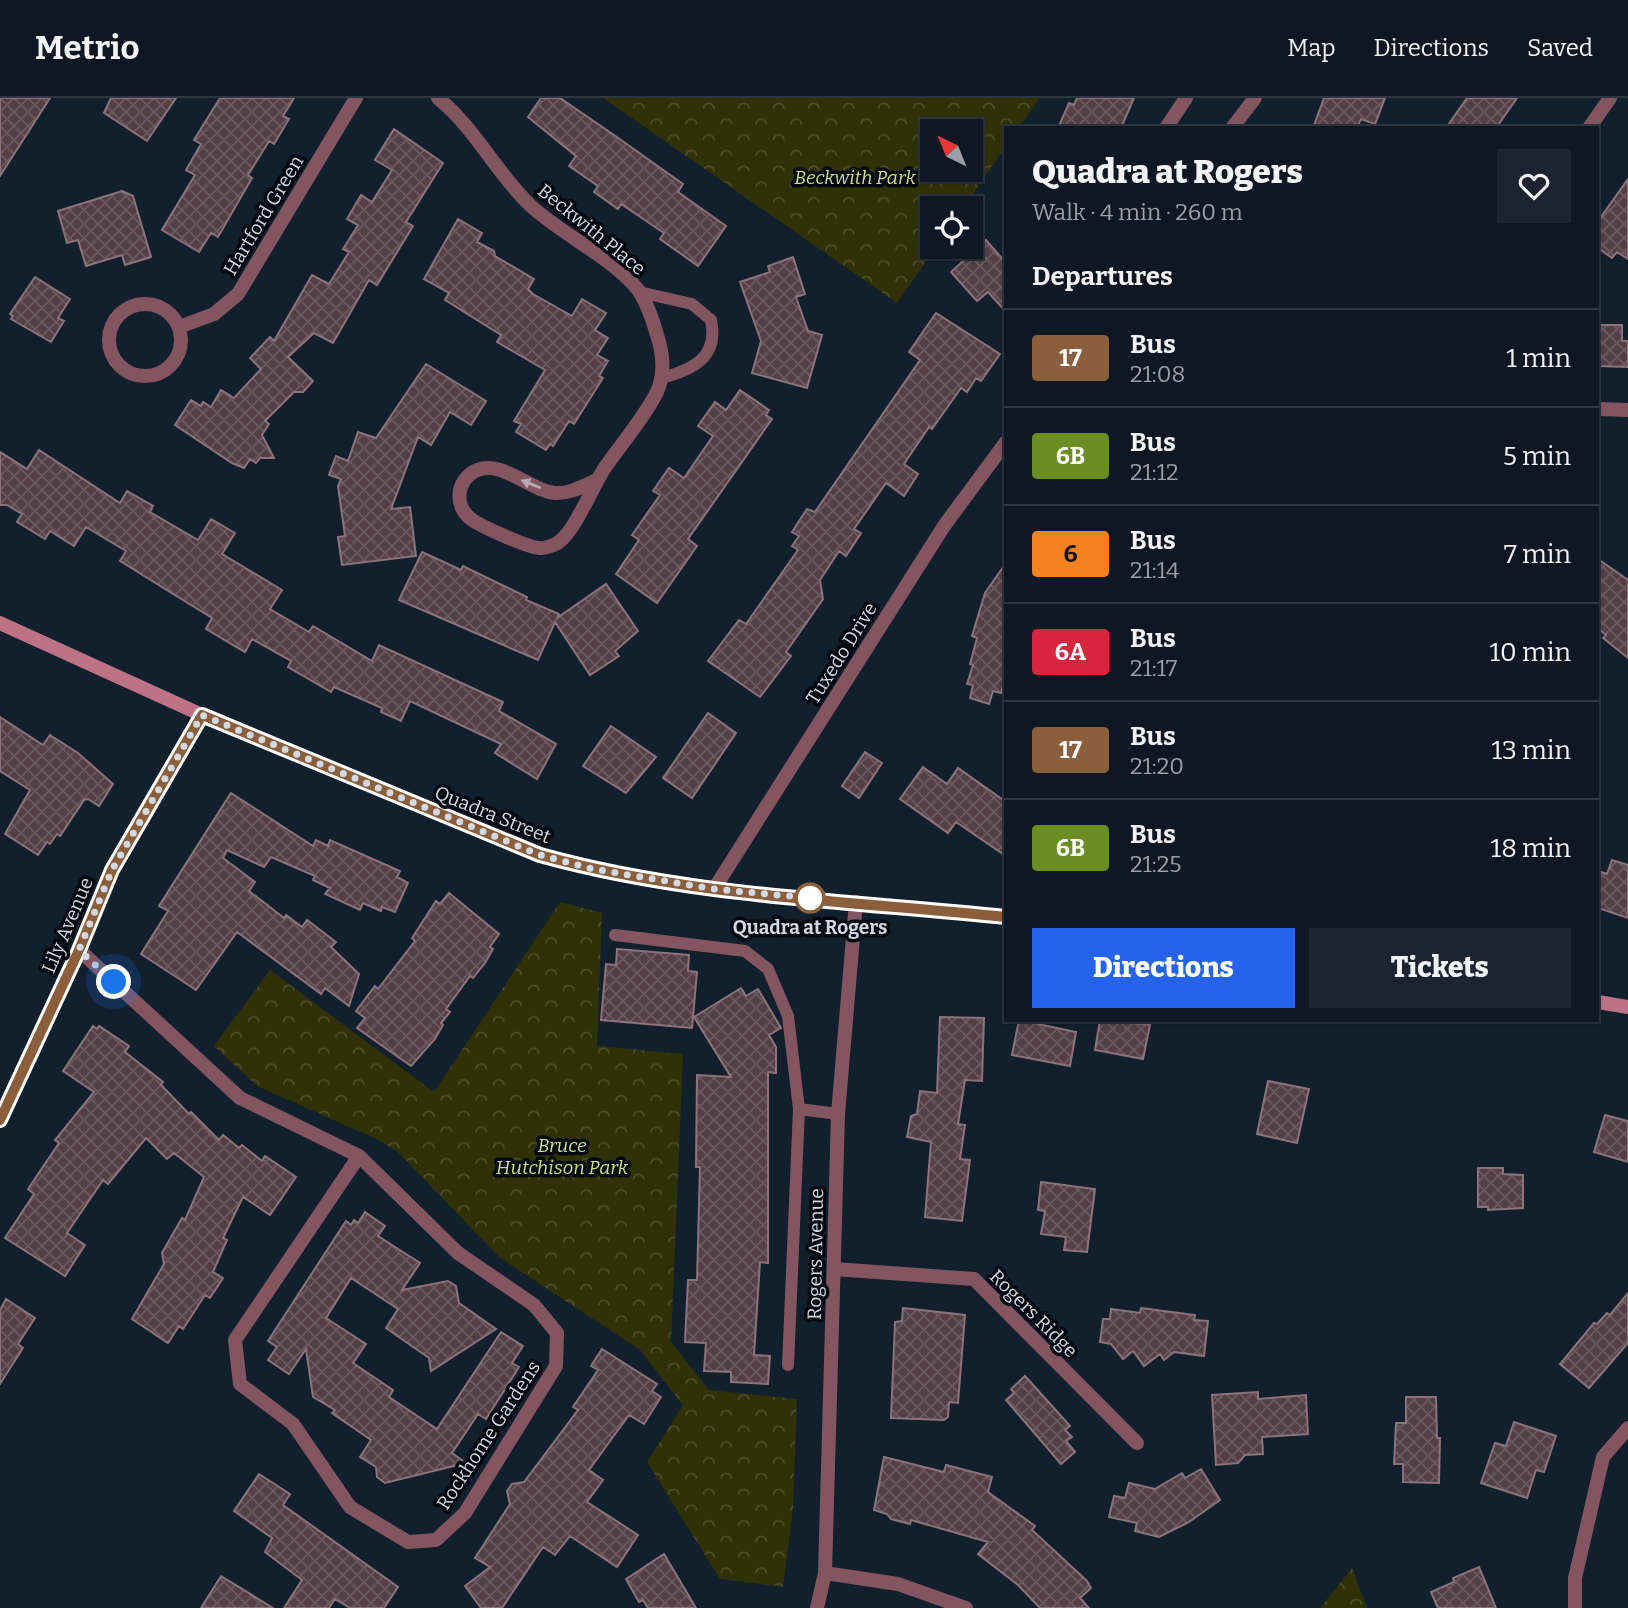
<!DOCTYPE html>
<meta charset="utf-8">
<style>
:root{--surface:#0e1722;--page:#1c242f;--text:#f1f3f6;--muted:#9b9fa5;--line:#2e3640;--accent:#2563eb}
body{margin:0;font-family:Bitter,serif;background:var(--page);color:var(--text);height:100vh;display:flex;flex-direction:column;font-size:26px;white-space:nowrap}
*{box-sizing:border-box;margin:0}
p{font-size:23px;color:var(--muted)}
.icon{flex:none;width:38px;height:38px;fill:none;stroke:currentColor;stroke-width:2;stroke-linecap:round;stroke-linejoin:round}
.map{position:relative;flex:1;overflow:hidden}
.panel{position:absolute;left:1004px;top:28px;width:595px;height:896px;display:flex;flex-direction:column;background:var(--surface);border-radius:0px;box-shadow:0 2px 5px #0004,0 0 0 2px var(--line)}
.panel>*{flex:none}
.badge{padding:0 14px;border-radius:5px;font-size:24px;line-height:46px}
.needle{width:46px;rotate:317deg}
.tools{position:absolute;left:920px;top:21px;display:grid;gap:14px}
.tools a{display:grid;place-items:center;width:63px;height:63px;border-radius:0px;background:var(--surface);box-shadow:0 2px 5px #0004,0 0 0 2px var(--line);font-size:35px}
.you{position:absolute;width:35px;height:35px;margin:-18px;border:5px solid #fff;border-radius:50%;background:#1a73e8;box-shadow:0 0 0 10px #1a73e833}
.map>.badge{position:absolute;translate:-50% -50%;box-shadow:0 0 0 4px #fff}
h2{padding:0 28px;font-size:26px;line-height:63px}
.round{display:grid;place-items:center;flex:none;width:74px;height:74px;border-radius:0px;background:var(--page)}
.summary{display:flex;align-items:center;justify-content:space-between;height:119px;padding:0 28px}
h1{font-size:33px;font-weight:800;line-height:52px}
.primary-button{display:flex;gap:14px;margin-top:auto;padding:14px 28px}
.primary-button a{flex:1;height:80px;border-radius:0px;background:var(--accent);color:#fff;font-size:28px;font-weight:800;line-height:80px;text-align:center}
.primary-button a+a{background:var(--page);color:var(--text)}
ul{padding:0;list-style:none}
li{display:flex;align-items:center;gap:21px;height:98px;padding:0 28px;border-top:2px solid var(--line)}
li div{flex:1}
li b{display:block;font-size:26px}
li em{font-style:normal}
li .badge{min-width:77px;font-weight:700;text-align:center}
header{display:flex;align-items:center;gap:42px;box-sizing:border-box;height:98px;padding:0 35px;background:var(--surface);border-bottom:2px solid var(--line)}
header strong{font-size:33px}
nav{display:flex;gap:38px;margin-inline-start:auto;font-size:24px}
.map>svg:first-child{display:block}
</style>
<header>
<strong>Metrio</strong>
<nav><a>Map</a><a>Directions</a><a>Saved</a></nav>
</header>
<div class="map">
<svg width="1628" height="1510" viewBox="0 0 1628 1510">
<defs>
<pattern id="park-crowns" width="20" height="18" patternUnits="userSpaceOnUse" patternTransform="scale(1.75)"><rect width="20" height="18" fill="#2f3206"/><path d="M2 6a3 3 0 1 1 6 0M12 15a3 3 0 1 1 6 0" fill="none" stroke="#4c4f2a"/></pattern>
<pattern id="building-cross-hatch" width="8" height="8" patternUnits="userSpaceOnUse" patternTransform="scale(1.75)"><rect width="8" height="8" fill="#553f46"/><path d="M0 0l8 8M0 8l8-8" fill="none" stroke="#6c5a61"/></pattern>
</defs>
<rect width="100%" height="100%" fill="#121f2d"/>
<path fill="url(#park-crowns)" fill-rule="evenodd" d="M 603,0 L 1040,0 L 1019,30 L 1006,30 L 1006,48 L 963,110 L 933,110 L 933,149 L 936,149 L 897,205 ZM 933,33 L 971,33 L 971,72 L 933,72 Z
M 560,804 L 602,815 L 597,948 L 683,956 L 671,1244 L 709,1292 L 797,1301 L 793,1411 L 783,1489 L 720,1481 L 647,1364 L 683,1307 L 640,1252 L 499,1159 L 397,1053 L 374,1040 L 257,988 L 214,948 L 270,872 L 434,994 Z
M 1352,1470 L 1367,1510 L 1320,1510 Z"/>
<path fill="url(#building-cross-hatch)" stroke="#8c737a" stroke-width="2" d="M 0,0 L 50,0 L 0,78 Z
M 111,0 L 176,0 L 147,43 L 104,15 Z
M 220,0 L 294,0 L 283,18 L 289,21 L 274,46 L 269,43 L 248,77 L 252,80 L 218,139 L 211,135 L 199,154 L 162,132 L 195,77 L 186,72 L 201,46 L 194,42 Z
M 541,0 L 560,0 L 614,37 L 683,86 L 678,94 L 726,128 L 698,168 L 660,141 L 664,135 L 621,106 L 618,111 L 594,94 L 598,88 L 569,68 L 576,58 L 528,19 Z
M 1077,0 L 1134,0 L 1121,30 L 1058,30 L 1069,5 L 1074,7 Z
M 1324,0 L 1385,0 L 1375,26 L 1361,21 L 1357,30 L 1313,30 Z
M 1467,0 L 1517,0 L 1496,30 L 1446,30 Z
M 394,31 L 443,65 L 406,124 L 413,128 L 377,187 L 369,182 L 333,245 L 314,235 L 288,259 L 313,283 L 303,294 L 294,294 L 265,323 L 269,326 L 262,337 L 274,360 L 260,360 L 256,365 L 250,361 L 244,370 L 232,365 L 175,327 L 191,302 L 201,308 L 203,304 L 211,309 L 221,292 L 234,300 L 261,271 L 250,260 L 270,239 L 274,243 L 312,177 L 329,186 L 349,154 L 343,151 L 358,127 L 347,121 L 361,97 L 372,104 L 392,72 L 375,62 Z
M 1628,81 L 1628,161 L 1617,154 L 1612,160 L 1598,150 L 1598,123 Z
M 122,93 L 133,98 L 151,159 L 125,167 L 122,157 L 86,168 L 78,142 L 67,145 L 58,113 Z
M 458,121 L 482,135 L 477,144 L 494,153 L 495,158 L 534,181 L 528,191 L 533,196 L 572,218 L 582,201 L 606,215 L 595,232 L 608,240 L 597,257 L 608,263 L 599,278 L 603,280 L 574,326 L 569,323 L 553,348 L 550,346 L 546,352 L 516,334 L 521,326 L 514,323 L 545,272 L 497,244 L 501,237 L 445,202 L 449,195 L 424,181 Z
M 986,142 L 1006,165 L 1006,214 L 988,194 L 977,203 L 951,174 Z
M 793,159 L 805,196 L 796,199 L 808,233 L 822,237 L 807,290 L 752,275 L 761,243 L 740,184 L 770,174 L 768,168 Z
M 35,179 L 70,201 L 58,220 L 64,223 L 51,244 L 11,221 L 13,218 L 10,216 Z
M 936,215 L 1000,256 L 981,283 L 976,280 L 967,294 L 961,290 L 932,331 L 929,329 L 904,366 L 918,376 L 904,398 L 886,385 L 854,431 L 861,435 L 846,458 L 839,453 L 820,482 L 823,501 L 786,554 L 791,558 L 760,599 L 708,563 L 739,522 L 746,526 L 798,452 L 792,448 L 799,438 L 792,434 L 807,411 L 815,414 L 920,262 L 909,254 Z
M 1598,227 L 1622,227 L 1622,243 L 1628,243 L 1628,269 L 1598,268 Z
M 426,266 L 486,303 L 471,327 L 450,314 L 431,347 L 418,339 L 391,411 L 410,409 L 416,458 L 342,467 L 338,439 L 345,438 L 338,388 L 341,381 L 329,377 L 336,358 L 348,363 L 358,334 L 376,340 Z
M 740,292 L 769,312 L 766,317 L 772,321 L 688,441 L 697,448 L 657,505 L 616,476 L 639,442 L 632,437 L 660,397 L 653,393 L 669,370 L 684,380 L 713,338 L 698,328 L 715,304 L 726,312 Z
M 39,352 L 120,405 L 127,393 L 153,408 L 150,414 L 198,442 L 211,421 L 235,435 L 222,456 L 282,492 L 270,511 L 309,534 L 313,528 L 372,563 L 379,547 L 503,604 L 499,613 L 556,646 L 537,681 L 495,655 L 501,646 L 410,603 L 401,623 L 381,614 L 382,610 L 334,589 L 331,594 L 288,569 L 291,563 L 252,541 L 245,554 L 206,531 L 212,520 L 120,463 L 126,453 L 86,429 L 74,448 L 50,433 L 45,441 L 17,424 L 22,416 L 7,407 L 0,407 L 0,354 L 27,371 Z
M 422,454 L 461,472 L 463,468 L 527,499 L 526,502 L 559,516 L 557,520 L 606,486 L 638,533 L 615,553 L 619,558 L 590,577 L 555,524 L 538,562 L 399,502 Z
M 1598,461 L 1628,482 L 1628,560 L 1603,540 L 1606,537 L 1598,530 Z
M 1006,465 L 1006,576 L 1001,595 L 993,593 L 989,606 L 970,600 L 973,587 L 967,586 L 973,567 L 970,566 L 977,540 L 972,538 L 985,495 Z
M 708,615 L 736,635 L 692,700 L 663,680 Z
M 0,619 L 43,647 L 50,637 L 78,655 L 113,686 L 99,708 L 88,701 L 84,702 L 60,738 L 57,736 L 50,746 L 47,744 L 38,757 L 5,736 L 30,692 L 0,673 Z
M 611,628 L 656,659 L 626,695 L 583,668 Z
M 865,654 L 882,665 L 859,700 L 842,688 Z
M 923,669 L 947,686 L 958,670 L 1006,704 L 1006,758 L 956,724 L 948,735 L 900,701 Z
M 231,695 L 313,748 L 316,742 L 328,748 L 330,742 L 400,773 L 397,779 L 408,785 L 395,814 L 382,809 L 381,813 L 363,805 L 360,812 L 325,796 L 330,790 L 313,782 L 315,778 L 271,759 L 264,769 L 227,752 L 223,760 L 255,784 L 249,793 L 284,820 L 286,817 L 302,829 L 307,822 L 336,844 L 331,849 L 359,876 L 349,908 L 325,890 L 321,896 L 237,834 L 196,892 L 141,856 L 168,813 L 159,808 Z
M 1612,762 L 1628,767 L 1628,820 L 1598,810 L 1598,773 L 1607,776 Z
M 449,795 L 499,836 L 490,849 L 493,851 L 485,865 L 473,880 L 470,878 L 446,911 L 450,914 L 441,925 L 443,927 L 435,941 L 411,968 L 357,930 L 365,920 L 356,913 L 375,888 L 378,891 L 415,843 L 412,840 L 436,803 L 440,806 Z
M 617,851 L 689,857 L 688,873 L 697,874 L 692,930 L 601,922 L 606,866 L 616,867 Z
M 741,890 L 746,898 L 758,891 L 781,930 L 769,937 L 776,949 L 776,975 L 768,974 L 768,1165 L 760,1164 L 754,1257 L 770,1258 L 768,1286 L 731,1284 L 731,1274 L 704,1273 L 706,1245 L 685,1244 L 688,1182 L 697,1182 L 700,1069 L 696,1069 L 697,977 L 731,979 L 694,919 Z
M 940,919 L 984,920 L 982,983 L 965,982 L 958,1026 L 965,1027 L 960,1061 L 970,1062 L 962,1123 L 925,1119 L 931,1044 L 907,1039 L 911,1018 L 917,1016 L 920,993 L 937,995 Z
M 1019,922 L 1076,934 L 1070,968 L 1012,957 Z
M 1100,922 L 1150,927 L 1143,961 L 1095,952 Z
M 93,928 L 97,931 L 99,928 L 129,948 L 125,954 L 163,984 L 161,987 L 189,1016 L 191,1014 L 219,1042 L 223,1037 L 239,1050 L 242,1047 L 262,1063 L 265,1058 L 296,1079 L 270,1117 L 243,1099 L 223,1140 L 227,1142 L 213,1174 L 223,1180 L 210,1200 L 205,1197 L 183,1231 L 179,1228 L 168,1245 L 132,1221 L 164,1166 L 162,1155 L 182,1120 L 185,1122 L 204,1079 L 174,1055 L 167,1061 L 146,1040 L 108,1086 L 103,1082 L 67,1135 L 85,1147 L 65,1178 L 5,1140 L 34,1096 L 28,1091 L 59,1045 L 55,1042 L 94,994 L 63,973 Z
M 1268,983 L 1309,991 L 1297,1045 L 1257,1036 Z
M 1605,1017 L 1628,1023 L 1628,1064 L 1594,1054 Z
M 1478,1070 L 1503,1070 L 1503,1076 L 1523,1077 L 1523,1110 L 1488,1112 L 1488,1109 L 1478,1109 Z
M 1041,1084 L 1095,1091 L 1087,1154 L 1064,1152 L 1066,1139 L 1041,1136 L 1045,1113 L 1038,1112 Z
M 365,1114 L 385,1128 L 378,1138 L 420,1165 L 402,1192 L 448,1183 L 456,1188 L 459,1205 L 496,1231 L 431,1273 L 429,1260 L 386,1230 L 398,1211 L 351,1180 L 326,1220 L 366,1246 L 353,1265 L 393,1292 L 389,1299 L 437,1331 L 501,1234 L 523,1248 L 512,1265 L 519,1269 L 486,1321 L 478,1316 L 452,1355 L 466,1365 L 385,1385 L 377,1379 L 376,1369 L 360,1359 L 371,1342 L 332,1315 L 335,1312 L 313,1299 L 306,1251 L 289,1276 L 268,1262 L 277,1249 L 268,1243 L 318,1166 L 346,1123 L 351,1127 L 354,1122 L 358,1125 Z
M 1628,1195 L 1628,1245 L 1589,1290 L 1560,1266 L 1594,1225 L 1597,1226 L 1607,1215 L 1610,1217 Z
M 6,1201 L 35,1220 L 18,1246 L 23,1250 L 0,1286 L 0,1212 Z
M 903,1210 L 965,1217 L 958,1305 L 949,1304 L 948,1319 L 944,1322 L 891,1320 L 895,1224 L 902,1223 Z
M 1141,1210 L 1195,1217 L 1194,1222 L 1208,1223 L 1204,1258 L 1174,1254 L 1164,1262 L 1160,1256 L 1144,1268 L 1133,1253 L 1123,1261 L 1111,1246 L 1100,1244 L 1103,1221 L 1110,1221 L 1111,1211 L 1140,1215 Z
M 602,1251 L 657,1286 L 652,1293 L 661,1299 L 644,1326 L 629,1317 L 589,1372 L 603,1382 L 587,1404 L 638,1437 L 617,1469 L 570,1438 L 555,1457 L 543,1449 L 502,1510 L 481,1510 L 465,1488 L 490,1469 L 475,1460 L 510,1406 L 507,1393 L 512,1386 L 524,1384 L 578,1312 L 573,1309 L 598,1272 L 591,1268 Z
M 1025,1278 L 1070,1328 L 1065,1332 L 1072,1339 L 1066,1343 L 1075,1354 L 1061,1366 L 1006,1302 L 1014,1295 L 1011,1291 Z
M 1258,1294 L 1258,1301 L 1306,1297 L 1308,1336 L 1262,1339 L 1263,1356 L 1245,1357 L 1238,1365 L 1216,1367 L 1212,1297 Z
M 1406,1299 L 1436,1299 L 1437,1340 L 1440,1340 L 1439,1385 L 1403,1384 L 1403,1366 L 1394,1366 L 1396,1325 L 1406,1325 Z
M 1514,1324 L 1556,1338 L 1544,1374 L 1536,1372 L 1527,1400 L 1481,1385 L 1495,1345 L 1506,1348 Z
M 884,1359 L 944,1374 L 946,1367 L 992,1379 L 988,1394 L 1035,1428 L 1032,1432 L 1087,1483 L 1091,1490 L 1080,1500 L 1089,1510 L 1040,1510 L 1018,1487 L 978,1456 L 988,1444 L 911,1422 L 910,1426 L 891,1421 L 887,1416 L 874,1412 Z
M 1201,1371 L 1220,1402 L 1189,1424 L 1159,1439 L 1135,1433 L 1137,1425 L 1109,1419 L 1114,1398 L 1125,1400 L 1129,1385 L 1155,1391 L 1182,1375 L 1185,1380 Z
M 259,1376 L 290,1396 L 283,1407 L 398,1489 L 384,1510 L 350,1510 L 335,1501 L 329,1510 L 284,1510 L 302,1482 L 265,1454 L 272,1440 L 234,1413 Z
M 664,1456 L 696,1510 L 648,1510 L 643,1502 L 639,1504 L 626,1481 Z
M 1479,1469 L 1496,1510 L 1438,1510 L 1431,1494 L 1454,1484 L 1453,1480 Z
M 221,1478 L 273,1510 L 201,1510 Z"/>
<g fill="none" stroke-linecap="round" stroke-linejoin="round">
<path stroke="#835560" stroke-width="12" d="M 639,194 L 692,206 L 711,222 C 719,259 693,272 661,280
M 615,837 L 745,853 L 768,871 L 788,918 L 799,1011 L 788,1267
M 799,1011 L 838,1016"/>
<path stroke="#835560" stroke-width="14" d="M 438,0 C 476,31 496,75 531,108 C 561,136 616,162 639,193 C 647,205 653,223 657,237 C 663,255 665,276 657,294 C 644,320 622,345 606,368 C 593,386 573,440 554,447 C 550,448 543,451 539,450 C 527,449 480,428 471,421 C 454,408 456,383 475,373 C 501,360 530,393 555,395 C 569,396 583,388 595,383
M 1166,30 L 1186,0
M 1232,30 L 1255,0
M 1589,30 L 1610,0
M109 242a36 36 0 1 1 72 0a36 36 0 1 1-72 0Z
M 179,229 L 214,216 L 238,196 L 356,0
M 1598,311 L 1628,312
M 714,791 L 944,428 L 1006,344
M 79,852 L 240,1000 L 359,1058 L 458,1155 L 534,1207 L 557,1235 L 556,1268 L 465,1415 L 436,1442 L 408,1444 L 350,1409 L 293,1326 L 240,1286 L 235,1242 L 359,1058
M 0,1022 L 79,852 L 112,772 L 202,617
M 834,1171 L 974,1181 L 1137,1345
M 825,1475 L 898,1486 L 966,1510
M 817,1510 L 825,1475 L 838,1016 L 856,804
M 1575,1510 L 1575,1480 L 1603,1359 L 1628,1330"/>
<path stroke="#bd7385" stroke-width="14" d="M 0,525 L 202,617 L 540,757 C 691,798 851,803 1006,819
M 1598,904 L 1628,909"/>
</g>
<defs><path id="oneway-solid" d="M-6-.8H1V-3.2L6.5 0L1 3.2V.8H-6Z" transform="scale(1.75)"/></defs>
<use fill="#b6abb5" href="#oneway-solid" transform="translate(531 386) rotate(-158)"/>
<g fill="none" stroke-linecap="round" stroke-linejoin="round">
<g stroke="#fff" stroke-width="16">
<path id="line" d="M 0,1022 L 79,852 L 112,772 L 202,617 L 540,757 C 691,799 851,803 1006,819"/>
</g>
<use href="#line" stroke="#8b5e3c" stroke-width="10"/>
<path stroke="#d1d9e3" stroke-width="7" stroke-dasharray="0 12.6" d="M 114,884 L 79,852 L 112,772 L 202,617 L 540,757 L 593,771 L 714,791 L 810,800"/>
</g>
<circle fill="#fff" stroke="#8b5e3c" stroke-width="3.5" cx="810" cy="800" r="14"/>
<g text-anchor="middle" stroke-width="7" stroke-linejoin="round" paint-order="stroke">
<g font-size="19" font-style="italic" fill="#d4de89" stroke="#04080f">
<text x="855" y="86">Beckwith Park</text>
<text x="562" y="1054">Bruce<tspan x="562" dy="22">Hutchison Park</tspan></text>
</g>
<g font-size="19" fill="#d1d9e3" stroke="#04080f">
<text transform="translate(263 117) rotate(-59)" y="7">Hartford Green</text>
<text transform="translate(592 131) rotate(39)" y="7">Beckwith Place</text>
<text transform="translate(841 555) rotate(-58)" y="7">Tuxedo Drive</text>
<text transform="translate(493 716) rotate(22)" y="7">Quadra Street</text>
<text transform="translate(67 827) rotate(-67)" y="7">Lily Avenue</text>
<text transform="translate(815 1156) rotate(-89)" y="7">Rogers Avenue</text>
<text transform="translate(1034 1215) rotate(45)" y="7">Rogers Ridge</text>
<text transform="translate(488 1337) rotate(-57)" y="7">Rockhome Gardens</text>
</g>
<g font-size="19" font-weight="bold" fill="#d1d9e3" stroke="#04080f">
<text x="810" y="836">Quadra at Rogers</text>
</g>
</g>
</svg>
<div class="tools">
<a><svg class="needle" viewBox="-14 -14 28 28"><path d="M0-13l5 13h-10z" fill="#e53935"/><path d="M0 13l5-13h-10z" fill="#9b9fa5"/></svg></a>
<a><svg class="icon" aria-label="locate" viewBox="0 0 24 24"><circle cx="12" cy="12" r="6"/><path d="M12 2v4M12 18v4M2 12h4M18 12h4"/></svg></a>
</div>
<div class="you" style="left:114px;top:884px"></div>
<section class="panel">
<div class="summary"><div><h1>Quadra at Rogers</h1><p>Walk · 4 min · 260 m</p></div><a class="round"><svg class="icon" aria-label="heart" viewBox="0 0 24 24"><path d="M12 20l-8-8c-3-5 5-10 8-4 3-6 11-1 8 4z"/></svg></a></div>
<h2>Departures</h2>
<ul>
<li><span class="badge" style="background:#8b5e3c;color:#fff">17</span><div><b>Bus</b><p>21:08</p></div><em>1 min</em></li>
<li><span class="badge" style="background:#6b8e23;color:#fff">6B</span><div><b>Bus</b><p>21:12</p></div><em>5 min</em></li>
<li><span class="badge" style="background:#f58220;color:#111">6</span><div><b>Bus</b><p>21:14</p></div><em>7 min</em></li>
<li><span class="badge" style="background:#d7263d;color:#fff">6A</span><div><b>Bus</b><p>21:17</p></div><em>10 min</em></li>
<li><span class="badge" style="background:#8b5e3c;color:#fff">17</span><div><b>Bus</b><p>21:20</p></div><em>13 min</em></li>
<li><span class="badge" style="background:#6b8e23;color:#fff">6B</span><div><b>Bus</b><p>21:25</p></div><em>18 min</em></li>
</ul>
<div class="primary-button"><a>Directions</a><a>Tickets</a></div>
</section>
</div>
